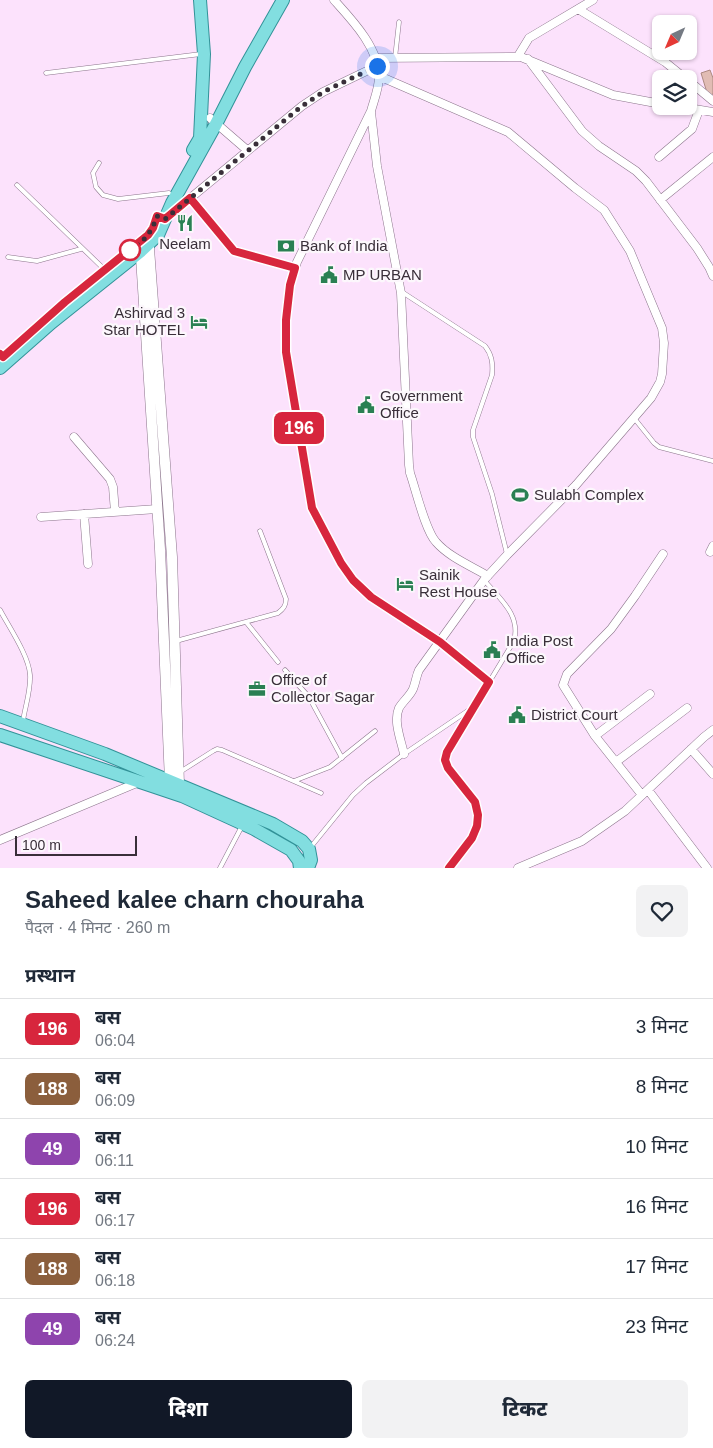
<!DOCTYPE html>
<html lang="hi">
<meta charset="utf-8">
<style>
:root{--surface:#fff;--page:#f2f2f3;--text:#1f2937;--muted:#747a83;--line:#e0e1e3;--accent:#111827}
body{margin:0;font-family:Arial,"Noto Sans Devanagari",sans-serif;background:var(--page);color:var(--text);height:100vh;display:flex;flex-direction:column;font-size:19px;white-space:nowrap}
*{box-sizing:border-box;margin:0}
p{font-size:16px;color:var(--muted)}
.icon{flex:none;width:28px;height:28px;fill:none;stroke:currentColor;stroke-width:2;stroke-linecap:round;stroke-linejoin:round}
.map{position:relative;height:868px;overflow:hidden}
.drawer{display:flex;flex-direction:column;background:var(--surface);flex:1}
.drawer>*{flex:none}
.badge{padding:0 10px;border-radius:8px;font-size:18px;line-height:32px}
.needle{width:32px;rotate:224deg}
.tools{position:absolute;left:652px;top:15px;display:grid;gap:10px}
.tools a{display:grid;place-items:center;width:45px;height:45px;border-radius:8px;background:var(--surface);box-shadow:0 1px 4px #0004;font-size:25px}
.scale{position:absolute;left:15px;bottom:12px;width:122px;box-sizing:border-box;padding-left:5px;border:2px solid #392f39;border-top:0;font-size:14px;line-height:18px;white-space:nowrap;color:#392f39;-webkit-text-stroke:4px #fcf7fc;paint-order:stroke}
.you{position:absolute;width:25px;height:25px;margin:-12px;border:4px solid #fff;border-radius:50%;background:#1a73e8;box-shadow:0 0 0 8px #1a73e833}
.map>.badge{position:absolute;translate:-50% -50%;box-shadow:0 0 0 2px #fff}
h2{padding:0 25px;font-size:19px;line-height:45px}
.round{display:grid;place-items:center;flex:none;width:52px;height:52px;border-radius:8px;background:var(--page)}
.summary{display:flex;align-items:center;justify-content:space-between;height:85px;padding:0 25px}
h1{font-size:24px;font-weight:800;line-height:38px}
.action{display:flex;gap:10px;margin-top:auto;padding:10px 25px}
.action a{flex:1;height:58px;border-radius:8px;background:var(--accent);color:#fff;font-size:20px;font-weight:800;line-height:58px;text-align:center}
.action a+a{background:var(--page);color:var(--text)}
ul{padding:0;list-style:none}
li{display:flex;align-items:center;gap:15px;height:60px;padding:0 25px;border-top:1px solid var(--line)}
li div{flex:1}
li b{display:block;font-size:19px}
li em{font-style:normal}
li .badge{min-width:55px;font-weight:700;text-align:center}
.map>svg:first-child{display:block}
</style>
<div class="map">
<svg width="713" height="868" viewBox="0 0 713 868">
<rect width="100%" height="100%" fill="#fce2fc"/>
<path fill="#e1bcb4" stroke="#ac8981" d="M 710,70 L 713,78 L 713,94 L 708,96 L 701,73 Z"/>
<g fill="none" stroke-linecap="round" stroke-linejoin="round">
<g stroke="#8c758c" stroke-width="5">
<path id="service" d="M 395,58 L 399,22
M 46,73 L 201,54
M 99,163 L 93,173 L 96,187 L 103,195 L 118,199 L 169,193
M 17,185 L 105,270
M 8,257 L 37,261 L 81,249
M 402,292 L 485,346 C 492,355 493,363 492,375 L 473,430 L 473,437 L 492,494 L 507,554
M 634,418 L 654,443 L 659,447 L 713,461
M 0,610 C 9,627 29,656 30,675 C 31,690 25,707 23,721
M 246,622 L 278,662
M 176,641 L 278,613 C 283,609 286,606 286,599 L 260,531
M 285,670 L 309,697 L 342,758
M 180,772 L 213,751 L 217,749 L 222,750 L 321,793
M 294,781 L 330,767 L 375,731
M 310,848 L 353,795 L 366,783 L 404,754 L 472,708
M 220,868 L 242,826
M 449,868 L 472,838 L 477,826 L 478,815 L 475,802 L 448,768 L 445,760 L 447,752 L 514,641 C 521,615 500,599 484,580"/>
</g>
<g stroke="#8c758c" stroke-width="9">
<path id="minor" d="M 334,0 C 352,20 379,48 379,77 C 379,88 374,100 371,111 L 297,262 L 290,285 L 286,320 L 286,352 L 312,508 L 341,563 L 353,580 L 371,597 L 440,642 L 489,682
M 578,9 L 665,62 L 686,79
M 518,56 L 529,38 L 593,0
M 375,58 L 521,57 L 613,95 L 661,104
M 528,59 L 582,131 L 599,146 L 636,171 L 646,181 L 697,248 L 709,267 L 713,276
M 379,76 L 508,132 L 575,188 L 604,210 L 630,251 L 662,328 L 664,343 L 662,374 L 660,382 L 651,398 L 576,485 L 507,555 L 484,580 L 419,670 C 416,676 416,682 413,689 C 410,696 403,701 399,708 C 393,721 401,740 404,754
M 689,81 L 713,101
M 677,106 L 713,112
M 371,112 L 377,166 L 401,293 L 409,465 L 410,473 C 416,490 425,530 436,542 C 449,557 471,566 488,576
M 210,118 L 247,150
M 659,157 L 692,129 L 699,110
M 190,198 L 234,251 L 295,268
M 660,200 L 713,157
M 157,216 L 165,219 L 302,106 L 323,92 L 377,66
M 74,437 L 110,479 L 113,487 L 115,512
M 84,514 L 88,564
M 41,517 L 157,509
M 710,552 L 713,546
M 595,736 L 650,694
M 691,749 L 713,774
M 616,762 L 687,708
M 648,790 L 707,868
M 642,795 L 595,736 L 563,685 L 567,674 L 611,629 L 635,596 L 663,554
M 0,840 L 139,782
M 518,868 L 582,841 L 625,811 L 704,737 L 713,730"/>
</g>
<g stroke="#8c758c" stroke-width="11">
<path id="tertiary" d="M 148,235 L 172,557 L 179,785
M 140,242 L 160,549 L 170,781"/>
</g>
<g stroke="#329298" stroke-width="14">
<path id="primary" d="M 193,150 L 200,138 L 204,54 L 200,0
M 0,368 L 51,323 L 141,251 L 158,235 L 172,203 L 216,124 L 245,67 L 283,0
M 0,716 L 105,754 L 273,824 L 302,841 L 309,849 L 311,860 L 308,868
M 0,735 L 182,796 L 254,829 L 291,850 L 299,861 L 300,868"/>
</g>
<use href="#service" stroke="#fff" stroke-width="4"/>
<use href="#minor" stroke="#fff" stroke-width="8"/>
<use href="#tertiary" stroke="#fff" stroke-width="10"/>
<use href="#primary" stroke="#82dee0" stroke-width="12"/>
</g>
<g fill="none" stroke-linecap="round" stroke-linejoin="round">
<g stroke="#fff" stroke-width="11">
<path id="line" d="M 0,354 L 3,357 L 65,302 L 148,235 L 153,228 L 157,216 L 165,219 L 190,198 L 234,251 L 295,268 L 290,285 L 286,320 L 286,352 L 312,508 L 341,563 L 353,580 L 371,597 L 440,642 L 489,682 L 447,752 L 445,760 L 448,768 L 475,802 L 478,815 L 477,826 L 472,838 L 449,868"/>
</g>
<use href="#line" stroke="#d7263d" stroke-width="8"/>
<path stroke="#392f39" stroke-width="5" stroke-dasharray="0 9" d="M 130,250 C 144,241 151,234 157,216 L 165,219 L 302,106 L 323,92 L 377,66"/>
</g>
<defs>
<g id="restaurant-bare" transform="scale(1.35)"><path d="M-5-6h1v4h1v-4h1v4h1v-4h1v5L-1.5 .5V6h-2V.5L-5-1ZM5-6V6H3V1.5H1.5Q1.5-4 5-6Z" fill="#2a8053" stroke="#fcf7fc" stroke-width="2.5" paint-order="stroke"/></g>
<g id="bank-bare" transform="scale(1.35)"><path d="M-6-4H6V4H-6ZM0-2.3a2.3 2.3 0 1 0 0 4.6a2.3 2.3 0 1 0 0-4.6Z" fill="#2a8053" stroke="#fcf7fc" stroke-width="2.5" paint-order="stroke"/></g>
<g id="civic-bare" transform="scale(1.35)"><path d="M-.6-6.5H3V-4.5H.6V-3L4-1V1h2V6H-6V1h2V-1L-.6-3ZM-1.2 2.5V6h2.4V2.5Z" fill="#2a8053" stroke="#fcf7fc" stroke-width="2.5" paint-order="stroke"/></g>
<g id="hotel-bare" transform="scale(1.35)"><path d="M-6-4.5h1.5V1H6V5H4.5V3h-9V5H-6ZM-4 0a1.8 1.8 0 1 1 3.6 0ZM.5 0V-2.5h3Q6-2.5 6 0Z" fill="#2a8053" stroke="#fcf7fc" stroke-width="2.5" paint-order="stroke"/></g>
<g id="stadium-bare" transform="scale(1.35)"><path d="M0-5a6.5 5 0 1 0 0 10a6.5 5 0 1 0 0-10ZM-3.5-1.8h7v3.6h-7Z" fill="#2a8053" stroke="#fcf7fc" stroke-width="2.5" paint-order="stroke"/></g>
<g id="office-bare" transform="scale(1.35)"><path d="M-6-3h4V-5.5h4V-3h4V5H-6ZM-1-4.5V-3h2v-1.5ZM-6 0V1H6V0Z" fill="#2a8053" stroke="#fcf7fc" stroke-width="2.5" paint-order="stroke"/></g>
</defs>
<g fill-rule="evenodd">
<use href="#restaurant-bare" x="185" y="223"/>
<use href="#bank-bare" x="286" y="246"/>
<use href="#civic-bare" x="329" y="275"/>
<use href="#hotel-bare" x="199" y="322"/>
<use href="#civic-bare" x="366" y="405"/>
<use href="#stadium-bare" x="520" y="495"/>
<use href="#hotel-bare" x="405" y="584"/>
<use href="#civic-bare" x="492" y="650"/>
<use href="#office-bare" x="257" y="689"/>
<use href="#civic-bare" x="517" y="715"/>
</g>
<circle fill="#fff" stroke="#d7263d" stroke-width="2.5" cx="130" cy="250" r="10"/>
<g text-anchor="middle" stroke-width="4.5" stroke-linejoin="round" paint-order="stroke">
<g font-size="15" fill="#392f39" stroke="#fcf7fc" text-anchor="start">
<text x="185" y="249" text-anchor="middle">Neelam</text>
<text x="300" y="251">Bank of India</text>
<text x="343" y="280">MP URBAN</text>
<text x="185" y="318" text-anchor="end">Ashirvad 3<tspan x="185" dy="17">Star HOTEL</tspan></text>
<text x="380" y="401">Government<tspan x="380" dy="17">Office</tspan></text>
<text x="534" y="500">Sulabh Complex</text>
<text x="419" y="580">Sainik<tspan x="419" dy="17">Rest House</tspan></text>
<text x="506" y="646">India Post<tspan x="506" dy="17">Office</tspan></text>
<text x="271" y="685">Office of<tspan x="271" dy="17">Collector Sagar</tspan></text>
<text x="531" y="720">District Court</text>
</g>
</g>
</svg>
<div class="tools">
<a><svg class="needle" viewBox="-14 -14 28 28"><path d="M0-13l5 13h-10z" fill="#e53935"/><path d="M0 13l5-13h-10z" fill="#747a83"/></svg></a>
<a><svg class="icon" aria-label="layers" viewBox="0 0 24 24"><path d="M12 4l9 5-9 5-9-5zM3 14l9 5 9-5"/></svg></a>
</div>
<div class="scale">100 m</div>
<div class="you" style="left:377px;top:66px"></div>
<b class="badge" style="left:299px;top:428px;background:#d7263d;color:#fff">196</b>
</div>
<section class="drawer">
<div class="summary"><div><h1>Saheed kalee charn chouraha</h1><p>पैदल · 4 मिनट · 260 m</p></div><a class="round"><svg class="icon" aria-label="heart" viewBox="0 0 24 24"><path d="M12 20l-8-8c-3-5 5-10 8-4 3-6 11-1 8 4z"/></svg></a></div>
<h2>प्रस्थान</h2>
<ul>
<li><span class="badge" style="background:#d7263d;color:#fff">196</span><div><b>बस</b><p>06:04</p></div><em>3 मिनट</em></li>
<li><span class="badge" style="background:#8b5e3c;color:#fff">188</span><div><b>बस</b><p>06:09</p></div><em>8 मिनट</em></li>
<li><span class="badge" style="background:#8e44ad;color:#fff">49</span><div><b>बस</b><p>06:11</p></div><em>10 मिनट</em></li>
<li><span class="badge" style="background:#d7263d;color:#fff">196</span><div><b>बस</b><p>06:17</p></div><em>16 मिनट</em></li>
<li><span class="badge" style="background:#8b5e3c;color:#fff">188</span><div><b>बस</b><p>06:18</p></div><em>17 मिनट</em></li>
<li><span class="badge" style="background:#8e44ad;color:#fff">49</span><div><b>बस</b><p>06:24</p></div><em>23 मिनट</em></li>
</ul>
<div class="action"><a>दिशा</a><a>टिकट</a></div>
</section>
